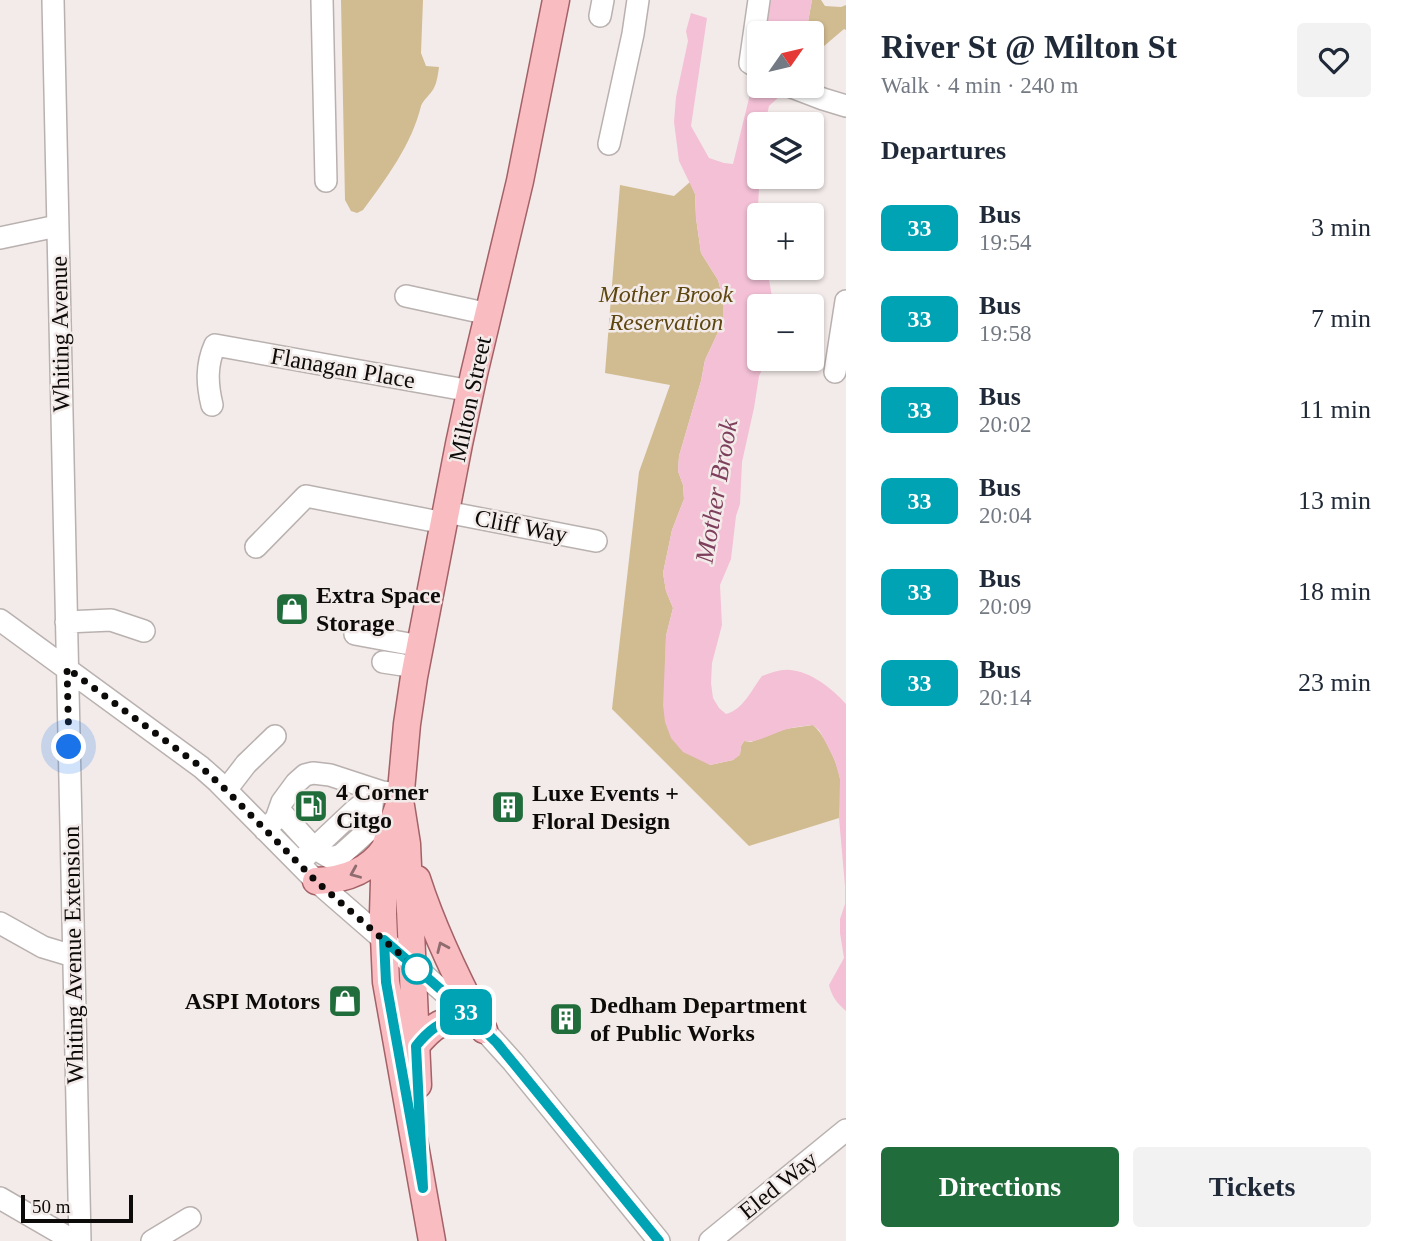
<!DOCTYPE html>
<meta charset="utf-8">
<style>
:root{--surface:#fff;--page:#f2f2f3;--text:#1f2937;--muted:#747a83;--accent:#206c3b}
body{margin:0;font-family:Georgia,serif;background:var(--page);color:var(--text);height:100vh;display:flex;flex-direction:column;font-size:26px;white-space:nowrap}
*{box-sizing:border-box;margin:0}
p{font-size:23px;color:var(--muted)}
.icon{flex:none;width:38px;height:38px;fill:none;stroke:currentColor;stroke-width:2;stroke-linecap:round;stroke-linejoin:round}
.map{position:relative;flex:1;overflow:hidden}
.details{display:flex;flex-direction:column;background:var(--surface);width:560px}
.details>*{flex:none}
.badge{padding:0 14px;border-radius:10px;font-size:24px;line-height:46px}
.needle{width:46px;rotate:56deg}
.buttons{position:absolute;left:747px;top:21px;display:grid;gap:14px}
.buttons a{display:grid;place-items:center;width:77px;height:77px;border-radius:7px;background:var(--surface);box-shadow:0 2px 5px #0004;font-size:35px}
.scale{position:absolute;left:21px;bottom:18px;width:112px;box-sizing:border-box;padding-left:7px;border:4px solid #0d0b0a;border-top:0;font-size:19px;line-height:24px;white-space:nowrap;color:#0d0b0a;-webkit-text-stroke:5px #f3ebe9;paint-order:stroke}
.you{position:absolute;width:35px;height:35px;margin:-18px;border:5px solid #fff;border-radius:50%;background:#1a73e8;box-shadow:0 0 0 10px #1a73e833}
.map>.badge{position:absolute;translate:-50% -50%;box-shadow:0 0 0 4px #fff}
h2{padding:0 35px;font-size:26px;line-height:63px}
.round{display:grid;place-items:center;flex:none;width:74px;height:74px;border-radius:7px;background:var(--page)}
.head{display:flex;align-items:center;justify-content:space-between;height:119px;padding:0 35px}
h1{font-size:33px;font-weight:700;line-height:52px}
.action{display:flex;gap:14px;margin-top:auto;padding:14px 35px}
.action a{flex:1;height:80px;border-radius:7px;background:var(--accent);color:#fff;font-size:28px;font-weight:700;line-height:80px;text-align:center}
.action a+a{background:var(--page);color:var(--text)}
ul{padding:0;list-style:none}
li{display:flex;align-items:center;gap:21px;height:91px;padding:0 35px}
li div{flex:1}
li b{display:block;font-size:26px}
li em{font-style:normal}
li .badge{min-width:77px;font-weight:700;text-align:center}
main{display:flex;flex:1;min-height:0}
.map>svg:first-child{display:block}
</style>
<main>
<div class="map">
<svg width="846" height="1241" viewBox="0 0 846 1241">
<rect width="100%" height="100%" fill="#f3ebe9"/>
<path fill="#d1bb90" d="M 341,0 L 423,0 L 421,53 L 426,66 L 439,67 C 438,74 437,82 434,88 C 430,95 423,100 421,106 C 412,144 386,179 363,210 L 357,213 L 351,211 L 345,200 Z
M 812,0 L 821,0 L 825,6 L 841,7 L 846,5 L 846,30 L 844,29 L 817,52 L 812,69 L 812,33 L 806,33 Z
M 690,182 L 695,194 L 696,218 L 701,253 L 718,280 L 723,299 L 723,317 L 720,328 L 705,360 L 701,381 L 679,456 L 678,471 L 683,485 L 684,499 L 672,530 L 663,573 L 666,591 L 673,608 L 666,636 L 665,686 L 710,765 L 733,760 L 740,754 L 741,746 L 744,741 L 751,742 L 785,729 L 813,725 C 825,735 838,764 840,779 C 842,792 840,806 839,818 L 749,846 L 612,709 L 639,472 L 670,385 L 605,373 L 620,185 L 674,196 Z"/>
<path fill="#f3c0d5" d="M 766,0 L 812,0 L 806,33 L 762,33 Z
M 691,13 L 707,18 L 691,126 L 709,158 L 724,163 L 733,164 L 759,57 L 760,86 L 791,86 L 769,106 L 765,124 L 760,124 L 761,177 L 759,188 L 757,224 L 759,232 L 760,268 L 767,268 L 772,297 L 771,306 L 760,306 L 760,359 L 767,359 L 759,376 L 754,408 L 742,462 L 740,504 L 736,516 L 731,559 L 720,585 L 722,625 L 712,663 L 711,683 L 713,698 L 719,708 L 726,714 C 743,710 752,689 762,676 C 771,673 781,669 790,670 C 810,671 833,689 846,704 L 846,1011 C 837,1003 832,997 829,985 L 844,958 L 840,933 L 840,919 L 845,904 L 845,886 L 839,818 L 840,779 L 835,761 L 826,743 L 819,730 L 813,725 C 803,726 793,727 784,730 C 771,734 758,743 744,741 L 741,746 L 740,755 L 733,760 L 710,765 L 683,752 L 671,738 L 665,722 L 663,705 L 666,636 L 673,608 L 666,591 L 663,573 L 672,530 L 684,499 L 683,485 L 678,471 L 679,456 L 701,381 L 705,360 L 720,328 L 723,317 L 723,299 L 718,280 L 701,253 L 696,218 L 695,194 L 679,161 L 674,122 L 676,97 L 688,41 L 686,31 Z"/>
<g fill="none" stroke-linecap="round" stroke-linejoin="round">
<g stroke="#b9b1af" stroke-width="24">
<path id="minor" d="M 53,0 L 80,1241
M 322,0 L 326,181
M 759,0 L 750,63 L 760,69
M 600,16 L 603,0
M 789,86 L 823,99 L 846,106
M 609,144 L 633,34 L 638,0
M 0,238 L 57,226
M 406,296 L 489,314
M 835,372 L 846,301
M 212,405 C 207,384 206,365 215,345 L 471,391
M 446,512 L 596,541
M 256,547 L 306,496 L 444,523
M 0,620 L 201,767 L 218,782 L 316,881 L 454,1001 L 484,1030 L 513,1062 L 659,1241
M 66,622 L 111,620 L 144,631
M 355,634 L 420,646
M 383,662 L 416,667
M 226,790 L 246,764 L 275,736
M 280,811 L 314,848 L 329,857 L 335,857 L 341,855 L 370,829 L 371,822 L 373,789
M 265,830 L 276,819 L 282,802 L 296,783 L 305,775 L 313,773 L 330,775 L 382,792 L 400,794
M 305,857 L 355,810 L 364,803 L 371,803
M 0,923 L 43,947 L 73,956
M 0,1198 L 74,1241
M 152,1241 L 190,1218
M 710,1241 L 846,1130"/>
</g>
<g stroke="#a46166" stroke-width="29">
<path id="major" d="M 401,806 L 407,844 L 418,1085
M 417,879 C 434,932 458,981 484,1030
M 316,881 C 344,880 369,872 385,848
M 416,1046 C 432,1026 445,1017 471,1017
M 432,1241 L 386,982 L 383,914 L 385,848 L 389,833 L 400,802 L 407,724 L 414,677 L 459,444 L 474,374 L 520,181 L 556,0"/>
</g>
<use href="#minor" stroke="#fff" stroke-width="21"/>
<use href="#major" stroke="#f9bcc1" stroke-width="26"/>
</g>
<defs><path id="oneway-chevron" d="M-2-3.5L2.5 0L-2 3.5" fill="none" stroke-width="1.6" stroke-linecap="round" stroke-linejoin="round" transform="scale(1.75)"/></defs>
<g stroke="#8f6c6f">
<use href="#oneway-chevron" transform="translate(355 873) rotate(157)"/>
<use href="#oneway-chevron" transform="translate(442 947) rotate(-114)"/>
</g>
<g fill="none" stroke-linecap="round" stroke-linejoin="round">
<g stroke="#fff" stroke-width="16">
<path id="line" d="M 460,1017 C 440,1021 428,1031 416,1046 L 423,1188 L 386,982 L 384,940 L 454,1001 L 497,1043 L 659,1241"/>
</g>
<use href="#line" stroke="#00a3b4" stroke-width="10"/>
<path stroke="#0d0b0a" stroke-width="7" stroke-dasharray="0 12.6" d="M 69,747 L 67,668 L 201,767 L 226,790 L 316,881 L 417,969"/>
</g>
<defs>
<g id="shop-square" transform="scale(1.75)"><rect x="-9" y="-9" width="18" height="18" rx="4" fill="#206c3b" stroke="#f3ebe9"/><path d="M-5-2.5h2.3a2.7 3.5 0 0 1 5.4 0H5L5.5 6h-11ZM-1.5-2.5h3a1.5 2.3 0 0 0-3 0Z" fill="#fff"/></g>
<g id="fuel-square" transform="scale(1.75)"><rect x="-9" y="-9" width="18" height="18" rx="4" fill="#206c3b" stroke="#f3ebe9"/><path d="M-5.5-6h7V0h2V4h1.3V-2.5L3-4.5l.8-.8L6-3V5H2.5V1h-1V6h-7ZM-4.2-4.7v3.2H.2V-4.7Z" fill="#fff"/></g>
<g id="building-square" transform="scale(1.75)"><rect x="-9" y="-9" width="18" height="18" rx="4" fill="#206c3b" stroke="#f3ebe9"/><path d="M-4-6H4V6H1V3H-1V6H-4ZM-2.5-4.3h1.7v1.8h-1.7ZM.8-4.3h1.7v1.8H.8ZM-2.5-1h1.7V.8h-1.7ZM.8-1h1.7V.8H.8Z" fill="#fff"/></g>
</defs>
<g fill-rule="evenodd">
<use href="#shop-square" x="292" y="609"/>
<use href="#fuel-square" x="311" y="806"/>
<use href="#building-square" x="508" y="807"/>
<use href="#shop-square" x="345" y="1001"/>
<use href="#building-square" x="566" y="1019"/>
</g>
<circle fill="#fff" stroke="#00a3b4" stroke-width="3.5" cx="417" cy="969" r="14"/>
<g text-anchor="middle" stroke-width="5" stroke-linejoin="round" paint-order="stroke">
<g font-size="24" font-style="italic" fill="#5d4610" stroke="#f3ebe9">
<text x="666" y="302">Mother Brook<tspan x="666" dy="28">Reservation</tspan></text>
</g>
<g font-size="24" fill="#0d0b0a" stroke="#f3ebe9">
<text transform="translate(60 334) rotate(-91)" y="8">Whiting Avenue</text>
<text transform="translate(343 368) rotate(10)" y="8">Flanagan Place</text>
<text transform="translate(470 399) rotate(-78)" y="8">Milton Street</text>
<text transform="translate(521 526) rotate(11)" y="8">Cliff Way</text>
<text transform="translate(73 955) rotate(-91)" y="8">Whiting Avenue Extension</text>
<text transform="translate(778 1185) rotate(-39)" y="8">Eled Way</text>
</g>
<g font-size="24" font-weight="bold" fill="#0d0b0a" stroke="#f3ebe9" text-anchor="start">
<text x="316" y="603">Extra Space<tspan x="316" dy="28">Storage</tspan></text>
<text x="336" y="800">4 Corner<tspan x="336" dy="28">Citgo</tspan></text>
<text x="532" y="801">Luxe Events +<tspan x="532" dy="28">Floral Design</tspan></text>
<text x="320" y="1009" text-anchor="end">ASPI Motors</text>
<text x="590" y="1013">Dedham Department<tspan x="590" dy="28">of Public Works</tspan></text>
</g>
<g font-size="26" font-style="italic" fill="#7e3f5c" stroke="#f3ebe9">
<text transform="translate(716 491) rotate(-80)" y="9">Mother Brook</text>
</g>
</g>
</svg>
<div class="buttons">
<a><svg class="needle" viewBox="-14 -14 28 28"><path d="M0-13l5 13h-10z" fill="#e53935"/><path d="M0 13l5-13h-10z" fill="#747a83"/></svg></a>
<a><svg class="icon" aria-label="layers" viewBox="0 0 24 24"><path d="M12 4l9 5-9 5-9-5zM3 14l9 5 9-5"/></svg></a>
<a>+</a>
<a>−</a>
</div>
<div class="scale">50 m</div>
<div class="you" style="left:69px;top:747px"></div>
<b class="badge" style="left:466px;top:1012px;background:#00a3b4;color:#fff">33</b>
</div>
<section class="details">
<div class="head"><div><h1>River St @ Milton St</h1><p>Walk · 4 min · 240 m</p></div><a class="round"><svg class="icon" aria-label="heart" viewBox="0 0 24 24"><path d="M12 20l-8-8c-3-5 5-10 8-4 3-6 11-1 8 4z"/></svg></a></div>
<h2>Departures</h2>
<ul>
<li><span class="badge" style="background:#00a3b4;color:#fff">33</span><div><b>Bus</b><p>19:54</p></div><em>3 min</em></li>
<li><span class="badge" style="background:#00a3b4;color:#fff">33</span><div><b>Bus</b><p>19:58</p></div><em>7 min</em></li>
<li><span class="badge" style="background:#00a3b4;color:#fff">33</span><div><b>Bus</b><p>20:02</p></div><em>11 min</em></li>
<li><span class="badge" style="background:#00a3b4;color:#fff">33</span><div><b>Bus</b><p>20:04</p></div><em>13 min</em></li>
<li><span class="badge" style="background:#00a3b4;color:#fff">33</span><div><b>Bus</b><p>20:09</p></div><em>18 min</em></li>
<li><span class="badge" style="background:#00a3b4;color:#fff">33</span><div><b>Bus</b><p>20:14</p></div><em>23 min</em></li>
</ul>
<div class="action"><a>Directions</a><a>Tickets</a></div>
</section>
</main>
